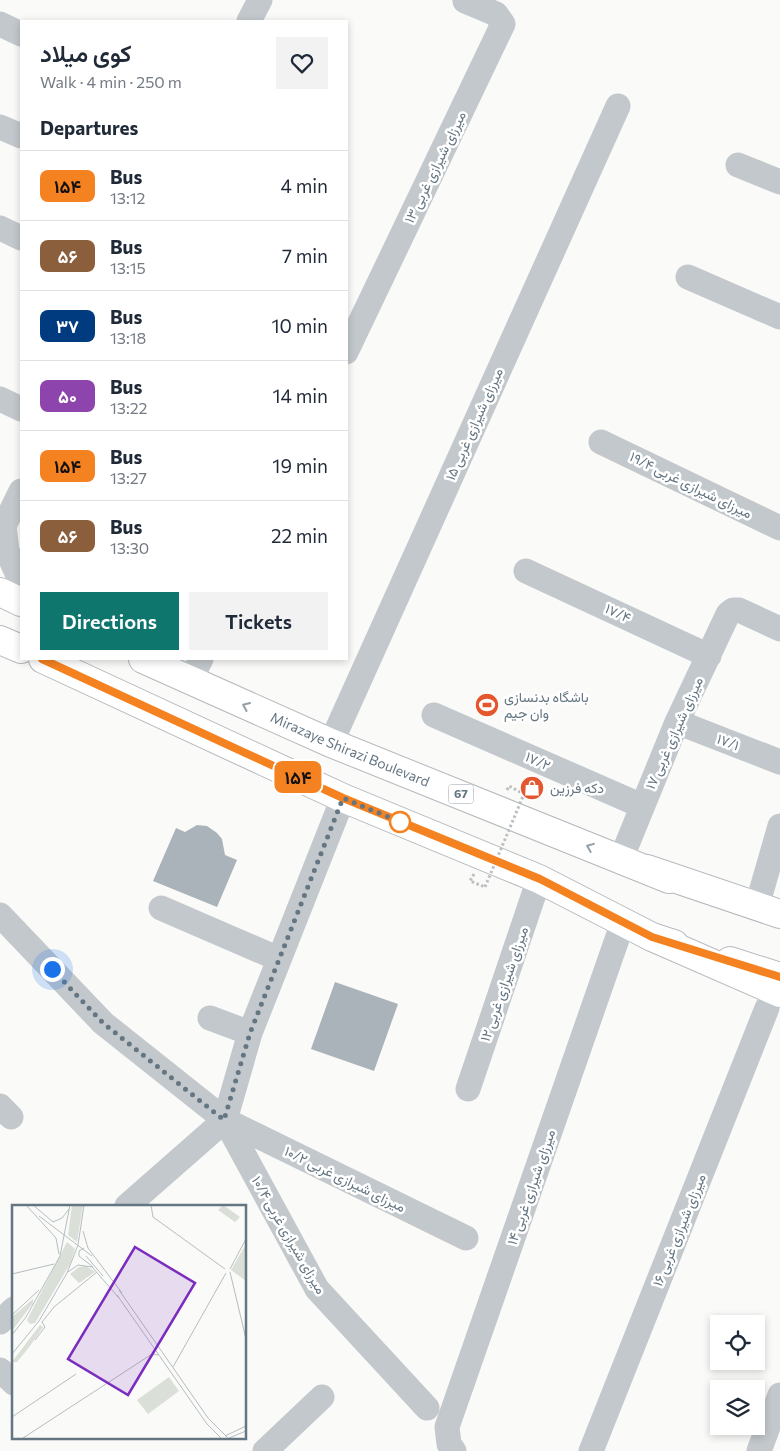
<!DOCTYPE html>
<meta charset="utf-8">
<style>
:root{--surface:#fff;--page:#f2f2f3;--text:#1f2937;--muted:#747a83;--line:#e0e1e3;--accent:#0f766e}
body{margin:0;font-family:Commissioner,Vazirmatn,sans-serif;background:var(--page);color:var(--text);height:100vh;display:flex;flex-direction:column;font-size:19px;white-space:nowrap}
*{box-sizing:border-box;margin:0}
p{font-size:16px;color:var(--muted)}
.icon{flex:none;width:28px;height:28px;fill:none;stroke:currentColor;stroke-width:2;stroke-linecap:round;stroke-linejoin:round}
.map{position:relative;flex:1;overflow:hidden}
.drawer{position:absolute;left:20px;top:20px;width:328px;height:640px;display:flex;flex-direction:column;background:var(--surface);border-radius:0px;box-shadow:0 2px 8px #0003}
.drawer>*{flex:none}
.badge{padding:0 10px;border-radius:8px;font-size:18px;line-height:32px}
.buttons{position:absolute;left:710px;top:1315px;display:grid;gap:10px}
.buttons a{display:grid;place-items:center;width:55px;height:55px;border-radius:0px;background:var(--surface);box-shadow:0 2px 8px #0003;font-size:25px}
.you{position:absolute;width:25px;height:25px;margin:-12px;border:4px solid #fff;border-radius:50%;background:#1a73e8;box-shadow:0 0 0 8px #1a73e833}
.map>.badge{position:absolute;translate:-50% -50%;box-shadow:0 0 0 2px #fff}
h2{padding:0 20px;font-size:19px;line-height:45px}
.round{display:grid;place-items:center;flex:none;width:52px;height:52px;border-radius:0px;background:var(--page)}
.head{display:flex;align-items:center;justify-content:space-between;height:85px;padding:0 20px}
h1{font-size:24px;font-weight:600;line-height:38px}
.action{display:flex;gap:10px;margin-top:auto;padding:10px 20px}
.action a{flex:1;height:58px;border-radius:0px;background:var(--accent);color:#fff;font-size:20px;font-weight:600;line-height:58px;text-align:center}
.action a+a{background:var(--page);color:var(--text)}
ul{padding:0;list-style:none}
li{display:flex;align-items:center;gap:15px;height:70px;padding:0 20px;border-top:1px solid var(--line)}
li div{flex:1}
li b{display:block;font-size:19px}
li em{font-style:normal}
li .badge{min-width:55px;font-weight:700;text-align:center}
.map>svg:first-child{display:block}
</style>
<div class="map">
<svg width="780" height="1451" viewBox="0 0 780 1451">
<rect width="100%" height="100%" fill="#fafaf8"/>
<path fill="#aab3b9" d="M 197,825 L 207,826 L 217,833 L 222,839 L 225,855 L 237,860 L 217,907 L 153,881 L 176,828 L 185,832 Z
M 335,982 L 398,1004 L 374,1071 L 311,1049 Z"/>
<g fill="none" stroke-linecap="round" stroke-linejoin="round">
<g stroke="#b5babe" stroke-width="30">
<g id="major">
<path d="M 0,592 L 21,602"/>
<path d="M 0,640 L 21,649"/>
<path d="M 43,659 L 343,798 L 539,879 L 652,937 L 674,944"/>
<path id="s1" d="M 143,659 L 331,743 L 669,879"/>
<path d="M 730,961 L 780,977"/>
</g>
</g>
<g stroke="#b4b9bd" stroke-width="30">
<path id="highway" d="M 647,869 L 780,914
M 652,937 L 780,993"/>
</g>
<path stroke="#bbbfc2" stroke-width="3" stroke-dasharray="2.5 2.5" stroke-linecap="butt" d="M 507,790 L 509,786 L 524,794
M 474,874 L 470,881 L 485,887"/>
<path stroke="#c3c8cc" stroke-width="25" d="M 249,21 L 260,0
M 0,24 L 21,34
M 0,127 L 21,136
M 738,165 L 780,182
M 0,228 L 21,238
M 688,277 L 780,317
M 346,352 L 503,24 L 496,14 L 465,1
M 0,399 L 21,409
M 601,442 L 780,528
M 4,526 L 7,551 L 21,582
M 0,529 L 4,526 L 21,491
M 526,571 L 709,656
M 190,681 L 201,659
M 434,715 L 642,806
M 677,722 L 780,762
M 331,743 L 618,106
M 621,859 L 677,722 L 728,614 L 733,610 L 739,610 L 780,629
M 757,906 L 780,826
M 161,908 L 279,959
M 0,915 L 103,1023 L 225,1120 L 466,1238
M 210,1018 L 250,1033
M 468,1089 L 539,879
M 0,1106 L 11,1117
M 225,1120 L 317,1289 L 427,1408
M 127,1206 L 225,1120 L 250,1033 L 343,798
M 0,1322 L 14,1309
M 0,1370 L 14,1383
M 265,1451 L 322,1397
M 454,1451 L 449,1444 L 447,1427 L 623,922
M 591,1451 L 767,1008
M 759,1451 L 780,1395"/>
<use href="#major" stroke="#fff" stroke-width="28"/>
<use href="#highway" stroke="#fff" stroke-width="28"/>
<path stroke="#bbbfc2" stroke-width="3" stroke-dasharray="2.5 2.5" stroke-linecap="butt" d="M 485,887 L 524,794"/>
</g>
<defs><path id="oneway-chevron" d="M-2-3.5L2.5 0L-2 3.5" fill="none" stroke-width="1.6" stroke-linecap="round" stroke-linejoin="round" transform="scale(1.25)"/></defs>
<g stroke="#939fa8">
<use href="#oneway-chevron" transform="translate(246 706) rotate(-156)"/>
<use href="#oneway-chevron" transform="translate(590 847) rotate(-158)"/>
</g>
<g fill="none" stroke-linecap="round" stroke-linejoin="round">
<g stroke="#fff" stroke-width="11">
<path id="line" d="M 42,659 L 343,798 L 540,879 L 652,937 L 780,977"/>
</g>
<use href="#line" stroke="#f58220" stroke-width="8"/>
<path stroke="#657683" stroke-width="5" stroke-dasharray="0 9" d="M 52,969 L 103,1023 L 224,1120 L 250,1033 L 343,798 L 405,824 L 400,822"/>
</g>
<defs>
<g id="stadium-disc" transform="scale(1.25)"><circle r="9.5" fill="#e4572e" stroke="#fff"/><path d="M0-5a6.5 5 0 1 0 0 10a6.5 5 0 1 0 0-10ZM-3.5-1.8h7v3.6h-7Z" fill="#fff"/></g>
<g id="shop-disc" transform="scale(1.25)"><circle r="9.5" fill="#e4572e" stroke="#fff"/><path d="M-5-2.5h2.3a2.7 3.5 0 0 1 5.4 0H5L5.5 6h-11ZM-1.5-2.5h3a1.5 2.3 0 0 0-3 0Z" fill="#fff"/></g>
</defs>
<g fill-rule="evenodd">
<use href="#stadium-disc" x="487" y="705"/>
<use href="#shop-disc" x="532" y="788"/>
</g>
<circle fill="#fff" stroke="#f58220" stroke-width="2.5" cx="400" cy="822" r="10"/>
<g text-anchor="middle" stroke-width="5" stroke-linejoin="round" paint-order="stroke">
<rect fill="#fff" stroke="#939fa8" stroke-width="1" x="448.5" y="784.5" width="25" height="19" rx="4"/>
<g font-size="12" font-weight="bold" fill="#657683">
<text x="461" y="798">67</text>
</g>
<g font-size="14" fill="#657683" stroke="#fff">
<text transform="translate(435 167) rotate(-64)" y="5">۱۳ میرزای شیرازی غربی</text>
<text transform="translate(474 424) rotate(-66)" y="5">۱۵ میرزای شیرازی غربی</text>
<text transform="translate(691 485) rotate(26)" y="5">۱۹/۴ میرزای شیرازی غربی</text>
<text transform="translate(618 613) rotate(25)" y="5">۱۷/۴</text>
<text transform="translate(674 733) rotate(-66)" y="5">۱۷ میرزای شیرازی غربی</text>
<text transform="translate(728 742) rotate(21)" y="5">۱۷/۱</text>
<text dy="5" stroke="none"><textPath href="#s1" startOffset="226">Mirazaye Shirazi Boulevard</textPath></text>
<text transform="translate(538 761) rotate(24)" y="5">۱۷/۲</text>
<text transform="translate(504 984) rotate(-71)" y="5">۱۲ میرزای شیرازی غربی</text>
<text transform="translate(345 1179) rotate(26)" y="5">۱۰/۲ میرزای شیرازی غربی</text>
<text transform="translate(531 1187) rotate(-71)" y="5">۱۴ میرزای شیرازی غربی</text>
<text transform="translate(679 1230) rotate(-68)" y="5">۱۶ میرزای شیرازی غربی</text>
<text transform="translate(289 1235) rotate(60)" y="5">۱۰/۴ میرزای شیرازی غربی</text>
</g>
<g font-size="14" fill="#657683" stroke="#fff" text-anchor="start">
<text x="504" y="702">باشگاه بدنسازی<tspan x="504" dy="16">وان جیم</tspan></text>
<text x="550" y="793">دکه فرزین</text>
</g>
</g>
<g transform="translate(12 1205)">
<rect width="234" height="234" fill="#fafaf8"/>
<path d="M 60,0 L 71,0 L 65,37 L 56,30 ZM 211,0 L 228,12 L 223,17 L 206,5 ZM 55,37 L 63,44 L 58,59 L 23,118 L 18,119 L 15,115 ZM 234,39 L 234,76 L 219,65 ZM 74,61 L 83,67 L 67,78 L 58,69 L 67,62 ZM 21,94 L 21,98 L 0,126 L 0,112 ZM 28,120 L 31,122 L 18,141 L 5,157 L 0,157 ZM 157,172 L 167,186 L 136,209 L 125,195 Z" fill="#dadfd7"/>
<path fill="none" stroke="#b5bdc2" stroke-width="1" d="M 14,0 L 44,33 L 47,49M 21,0 L 41,17 L 50,13 L 57,4M 139,0 L 141,12 L 213,64M 27,11 L 80,51M 71,26 L 76,43 L 110,88M 72,43 L 67,46 L 67,51 L 81,62M 74,51 L 91,71M 218,64 L 234,34M 56,67 L 66,60 L 80,62 L 107,93M 218,67 L 234,134M 0,69 L 42,59M 107,85 L 196,213 L 216,233M 105,90 L 195,219 L 209,233M 0,110 L 27,85M 0,130 L 14,112 L 48,51 L 58,0M 23,135 L 33,122 L 30,117 L 42,102 L 85,67M 0,149 L 27,116 L 55,68 L 66,40 L 72,0M 161,162 L 214,68M 0,212 L 64,169M 213,231 L 234,221M 11,233 L 140,149 L 146,150M 217,233 L 234,226"/>
<path fill="#7b2cbf" fill-opacity="0.15" stroke="#7b2cbf" stroke-width="2.5" d="M 123,42 L 183,78 L 116,190 L 56,154 Z"/>
<rect width="234" height="234" fill="none" stroke="#657683" stroke-width="2.5"/>
</g>
</svg>
<div class="buttons">
<a><svg class="icon" aria-label="locate" viewBox="0 0 24 24"><circle cx="12" cy="12" r="6"/><path d="M12 2v4M12 18v4M2 12h4M18 12h4"/></svg></a>
<a><svg class="icon" aria-label="layers" viewBox="0 0 24 24"><path d="M12 4l9 5-9 5-9-5zM3 14l9 5 9-5"/></svg></a>
</div>
<div class="you" style="left:52px;top:969px"></div>
<b class="badge" style="left:298px;top:777px;background:#f58220;color:#111">۱۵۴</b>
<section class="drawer">
<div class="head"><div><h1>کوی میلاد</h1><p>Walk · 4 min · 250 m</p></div><a class="round"><svg class="icon" aria-label="heart" viewBox="0 0 24 24"><path d="M12 20l-8-8c-3-5 5-10 8-4 3-6 11-1 8 4z"/></svg></a></div>
<h2>Departures</h2>
<ul>
<li><span class="badge" style="background:#f58220;color:#111">۱۵۴</span><div><b>Bus</b><p>13:12</p></div><em>4 min</em></li>
<li><span class="badge" style="background:#8b5e3c;color:#fff">۵۶</span><div><b>Bus</b><p>13:15</p></div><em>7 min</em></li>
<li><span class="badge" style="background:#003b80;color:#fff">۳۷</span><div><b>Bus</b><p>13:18</p></div><em>10 min</em></li>
<li><span class="badge" style="background:#8e44ad;color:#fff">۵۰</span><div><b>Bus</b><p>13:22</p></div><em>14 min</em></li>
<li><span class="badge" style="background:#f58220;color:#111">۱۵۴</span><div><b>Bus</b><p>13:27</p></div><em>19 min</em></li>
<li><span class="badge" style="background:#8b5e3c;color:#fff">۵۶</span><div><b>Bus</b><p>13:30</p></div><em>22 min</em></li>
</ul>
<div class="action"><a>Directions</a><a>Tickets</a></div>
</section>
</div>
